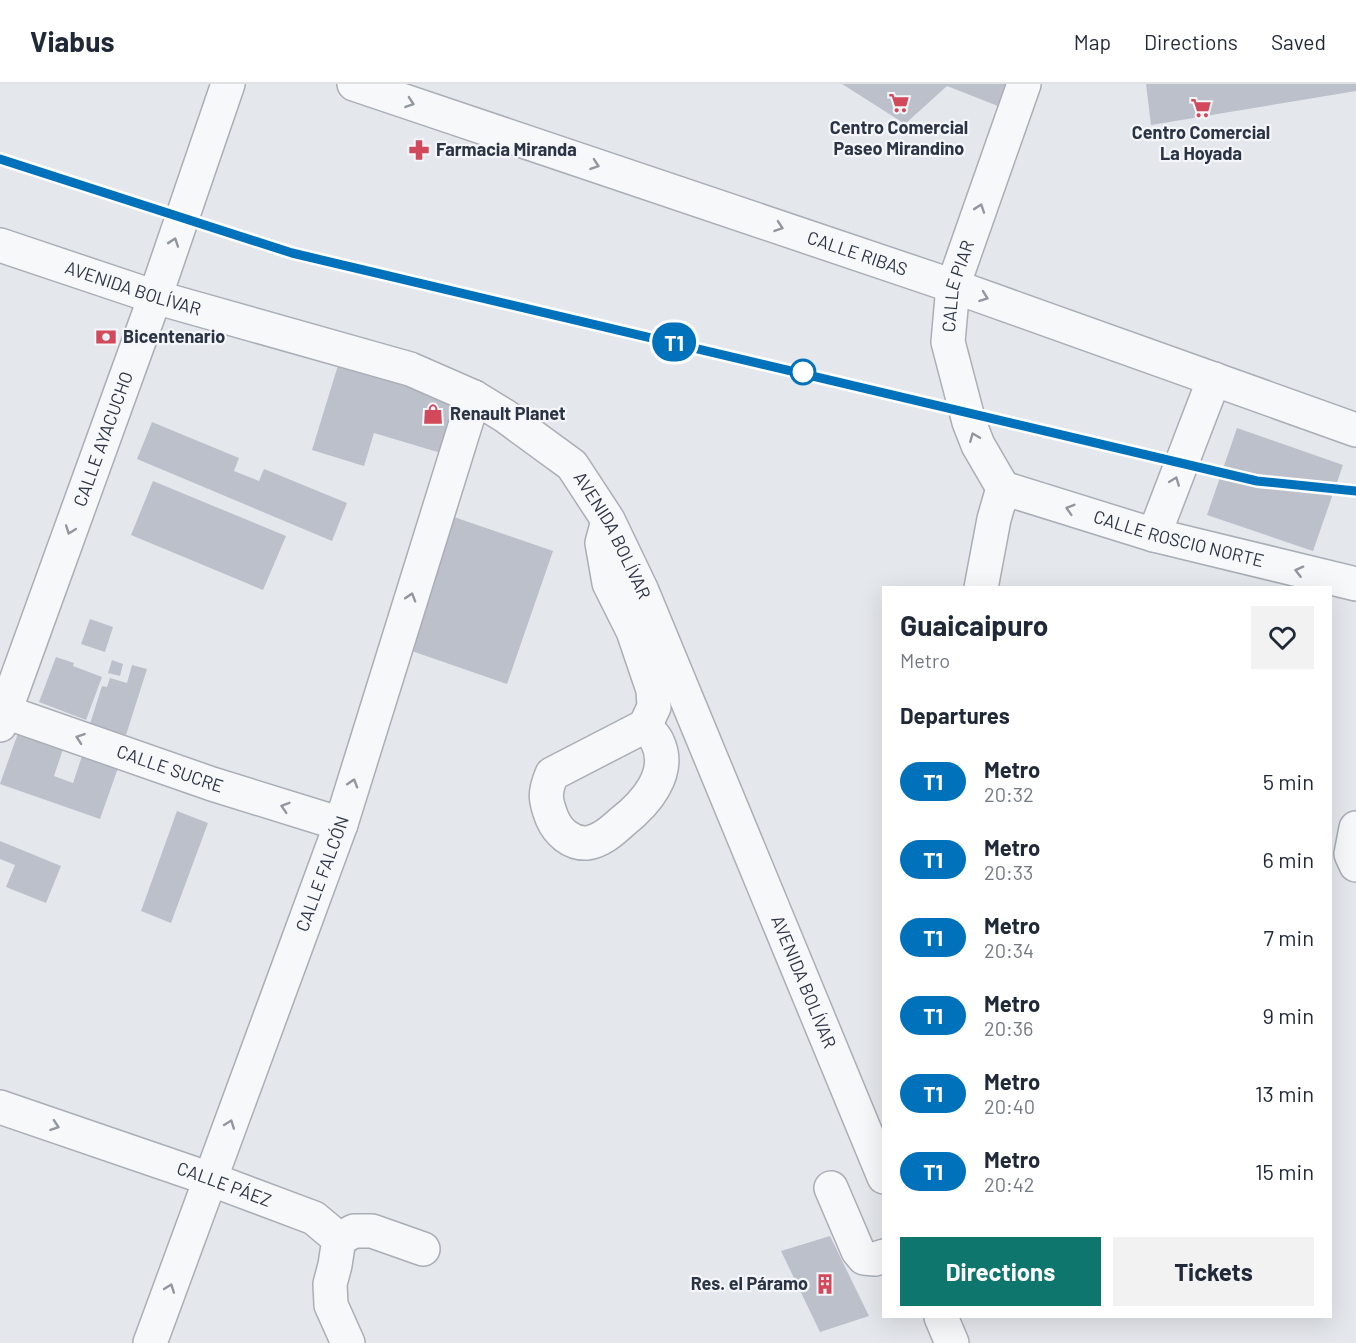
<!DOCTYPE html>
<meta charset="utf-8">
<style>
:root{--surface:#fff;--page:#f2f2f3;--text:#1f2937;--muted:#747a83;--line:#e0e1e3;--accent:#0f766e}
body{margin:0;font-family:Barlow,sans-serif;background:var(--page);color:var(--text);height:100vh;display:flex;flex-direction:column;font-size:22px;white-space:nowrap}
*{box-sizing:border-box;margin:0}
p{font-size:20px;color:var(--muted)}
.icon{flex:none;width:33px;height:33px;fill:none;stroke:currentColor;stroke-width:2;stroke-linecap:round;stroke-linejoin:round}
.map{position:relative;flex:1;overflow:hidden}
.details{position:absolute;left:882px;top:502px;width:450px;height:732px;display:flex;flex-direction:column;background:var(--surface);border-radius:0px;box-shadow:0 6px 24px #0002}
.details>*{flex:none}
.badge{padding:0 12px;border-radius:20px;font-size:21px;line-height:39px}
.map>.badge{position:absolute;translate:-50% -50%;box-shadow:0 0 0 3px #fff}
h2{padding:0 18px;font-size:22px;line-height:54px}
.round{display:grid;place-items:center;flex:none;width:63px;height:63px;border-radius:0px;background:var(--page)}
.summary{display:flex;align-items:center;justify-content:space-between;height:102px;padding:0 18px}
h1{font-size:28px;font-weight:700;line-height:45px}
.button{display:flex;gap:12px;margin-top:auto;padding:12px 18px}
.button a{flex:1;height:69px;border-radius:0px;background:var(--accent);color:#fff;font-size:24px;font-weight:700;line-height:69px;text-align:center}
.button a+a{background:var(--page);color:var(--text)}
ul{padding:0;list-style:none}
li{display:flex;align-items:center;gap:18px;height:78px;padding:0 18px}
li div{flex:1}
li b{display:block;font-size:22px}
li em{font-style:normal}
li .badge{min-width:66px;font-weight:700;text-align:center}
header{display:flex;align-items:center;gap:36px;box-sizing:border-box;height:84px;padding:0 30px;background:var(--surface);border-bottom:2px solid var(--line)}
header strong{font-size:28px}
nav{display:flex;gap:33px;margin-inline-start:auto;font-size:21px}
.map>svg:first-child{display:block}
</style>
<header>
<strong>Viabus</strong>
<nav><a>Map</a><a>Directions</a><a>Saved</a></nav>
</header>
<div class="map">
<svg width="1356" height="1259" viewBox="0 0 1356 1259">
<rect width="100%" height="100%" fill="#e4e7ec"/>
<path fill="#bbc0ca" d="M 842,0 L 1011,0 L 1003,24 L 947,2 L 905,40 Z
M 1146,0 L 1356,0 L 1356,7 L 1151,41 Z
M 339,278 L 457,314 L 441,369 L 374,349 L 364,382 L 312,366 Z
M 152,338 L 239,374 L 234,387 L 259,397 L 264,385 L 347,419 L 332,457 L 137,375 Z
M 1237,344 L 1343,381 L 1313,467 L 1207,431 Z
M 153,397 L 286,452 L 263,506 L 131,451 Z
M 451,432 L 553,467 L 507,600 L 406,565 Z
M 90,535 L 113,543 L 105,568 L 81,560 Z
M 56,573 L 74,579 L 73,582 L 102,593 L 86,636 L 39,618 Z
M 112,576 L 123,580 L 120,592 L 108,589 Z
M 132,581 L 147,585 L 126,651 L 90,640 L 102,602 L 107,603 L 110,594 L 127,599 Z
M 18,649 L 63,665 L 54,692 L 73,699 L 82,672 L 118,684 L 100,735 L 0,700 Z
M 177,727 L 208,739 L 171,839 L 141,827 Z
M 0,757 L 61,782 L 46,819 L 6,803 L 15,781 L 0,775 Z
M 830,1152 L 869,1232 L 820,1248 L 781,1167 Z"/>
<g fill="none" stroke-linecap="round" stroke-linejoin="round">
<g stroke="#a9aeb7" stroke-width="36">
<g id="minor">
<path id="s1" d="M 354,0 L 953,202 L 1356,346"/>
<path id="s2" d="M 0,161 L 155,213 L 410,285 L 474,313 L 505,332 L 572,381 L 608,436 L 642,507 L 884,1093"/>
<path id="s3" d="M 1003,404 L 978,361 L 969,338 L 948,258 L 953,202 L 1024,0"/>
<path id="s4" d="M 1003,404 L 1154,451 L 1356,500"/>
<path d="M 606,444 L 602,459 L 609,499 L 633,547 L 653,606 L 654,623 L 645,642 L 552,690 C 544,709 545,716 552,734 C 558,748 571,760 587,759 C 601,757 612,747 622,738 C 645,720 673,689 657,657 C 654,651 649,647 645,642"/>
<path d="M 1154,451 L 1214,295"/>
<path d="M 981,504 L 994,435 L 1003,404"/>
<path id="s5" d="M 0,626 L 212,700 L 341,740"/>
<path id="s6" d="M 0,641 L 155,213 L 228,0"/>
<path d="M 1356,744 L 1351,770 L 1356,781"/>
<path id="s7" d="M 0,1023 L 210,1095 L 314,1134 L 339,1155 L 335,1181 L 330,1200 L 331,1221 L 348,1259"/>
<path d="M 831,1104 L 858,1167 L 864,1174 L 875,1175 L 884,1172"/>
<path d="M 339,1155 L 354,1147 L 372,1147 L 423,1165"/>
<path d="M 941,1233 L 952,1259"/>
<path id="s8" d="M 150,1259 L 341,740 L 474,313"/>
</g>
</g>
<use href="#minor" stroke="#f7f8fa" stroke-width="33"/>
</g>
<defs><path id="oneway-chevron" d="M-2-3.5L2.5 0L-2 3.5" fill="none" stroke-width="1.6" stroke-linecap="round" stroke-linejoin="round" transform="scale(1.5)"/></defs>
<g stroke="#9196a0">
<use href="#oneway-chevron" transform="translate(410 19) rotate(19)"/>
<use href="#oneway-chevron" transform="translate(595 81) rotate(19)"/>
<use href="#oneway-chevron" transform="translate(980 124) rotate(-71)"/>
<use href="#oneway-chevron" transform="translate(779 143) rotate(19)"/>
<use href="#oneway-chevron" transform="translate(174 158) rotate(-71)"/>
<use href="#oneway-chevron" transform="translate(984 213) rotate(20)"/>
<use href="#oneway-chevron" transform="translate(974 353) rotate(-112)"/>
<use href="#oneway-chevron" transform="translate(1175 397) rotate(-69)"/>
<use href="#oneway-chevron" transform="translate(1070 425) rotate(-163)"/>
<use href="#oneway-chevron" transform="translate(70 446) rotate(110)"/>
<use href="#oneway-chevron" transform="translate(1299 487) rotate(-166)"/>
<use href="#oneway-chevron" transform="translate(411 513) rotate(-73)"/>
<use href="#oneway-chevron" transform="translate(80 654) rotate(-161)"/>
<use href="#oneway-chevron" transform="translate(353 699) rotate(-73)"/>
<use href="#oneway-chevron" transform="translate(285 723) rotate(-163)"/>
<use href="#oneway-chevron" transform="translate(230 1040) rotate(-70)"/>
<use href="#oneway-chevron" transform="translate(55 1042) rotate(19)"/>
<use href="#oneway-chevron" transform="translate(170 1204) rotate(-70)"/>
</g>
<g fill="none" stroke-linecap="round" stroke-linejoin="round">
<g stroke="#fff" stroke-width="14">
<path id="line" d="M 0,75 L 292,169 L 1257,397 L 1356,407"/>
</g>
<use href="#line" stroke="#0072bc" stroke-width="9"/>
</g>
<defs>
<g id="supermarket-bare" transform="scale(1.62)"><path d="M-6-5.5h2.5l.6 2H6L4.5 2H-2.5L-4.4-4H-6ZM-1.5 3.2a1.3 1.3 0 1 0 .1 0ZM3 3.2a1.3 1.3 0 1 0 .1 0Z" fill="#d1495b" stroke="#f4f6f9" stroke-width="2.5" paint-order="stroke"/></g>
<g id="pharmacy-bare" transform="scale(1.62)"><path d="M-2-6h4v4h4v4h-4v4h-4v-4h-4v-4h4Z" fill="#d1495b" stroke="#f4f6f9" stroke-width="2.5" paint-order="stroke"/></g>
<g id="bank-bare" transform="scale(1.62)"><path d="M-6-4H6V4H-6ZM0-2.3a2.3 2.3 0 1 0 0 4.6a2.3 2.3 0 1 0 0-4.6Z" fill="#d1495b" stroke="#f4f6f9" stroke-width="2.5" paint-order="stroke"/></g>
<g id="shop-bare" transform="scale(1.62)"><path d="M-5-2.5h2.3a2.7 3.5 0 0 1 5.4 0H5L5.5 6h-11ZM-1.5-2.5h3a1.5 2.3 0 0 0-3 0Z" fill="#d1495b" stroke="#f4f6f9" stroke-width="2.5" paint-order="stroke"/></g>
<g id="building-bare" transform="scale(1.62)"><path d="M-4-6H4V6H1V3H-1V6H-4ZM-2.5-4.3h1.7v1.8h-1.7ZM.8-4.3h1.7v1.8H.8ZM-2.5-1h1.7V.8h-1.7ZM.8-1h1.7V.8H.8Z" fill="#d1495b" stroke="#f4f6f9" stroke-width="2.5" paint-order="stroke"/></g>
</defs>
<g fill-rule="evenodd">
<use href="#supermarket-bare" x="899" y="19"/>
<use href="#supermarket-bare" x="1201" y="24"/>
<use href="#pharmacy-bare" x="419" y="66"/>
<use href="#bank-bare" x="106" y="253"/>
<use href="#shop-bare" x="433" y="330"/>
<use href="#building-bare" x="825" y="1200"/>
</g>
<circle fill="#fff" stroke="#0072bc" stroke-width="3" cx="803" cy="288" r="12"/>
<g text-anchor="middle" stroke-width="4.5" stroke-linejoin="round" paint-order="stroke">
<g font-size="18" font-weight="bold" fill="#2b3445" stroke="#f4f6f9" text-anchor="start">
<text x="899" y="50" text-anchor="middle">Centro Comercial<tspan x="899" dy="21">Paseo Mirandino</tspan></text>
<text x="1201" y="55" text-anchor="middle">Centro Comercial<tspan x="1201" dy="21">La Hoyada</tspan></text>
<text x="436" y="72">Farmacia Miranda</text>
<text x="123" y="259">Bicentenario</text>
<text x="450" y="336">Renault Planet</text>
<text x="808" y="1206" text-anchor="end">Res. el Páramo</text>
</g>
<g font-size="18" fill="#2b3445" stroke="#f4f6f9">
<text dy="6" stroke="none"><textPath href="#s1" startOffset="531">CALLE RIBAS</textPath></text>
<text dy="6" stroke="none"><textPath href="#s3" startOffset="214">CALLE PIAR</textPath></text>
<text dy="6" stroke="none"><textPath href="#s2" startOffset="140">AVENIDA BOLÍVAR</textPath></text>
<text dy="6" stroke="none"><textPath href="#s6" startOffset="304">CALLE AYACUCHO</textPath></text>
<text dy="6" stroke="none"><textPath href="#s2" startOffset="699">AVENIDA BOLÍVAR</textPath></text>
<text dy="6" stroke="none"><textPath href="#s4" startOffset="183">CALLE ROSCIO NORTE</textPath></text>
<text dy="6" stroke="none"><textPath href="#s5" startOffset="180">CALLE SUCRE</textPath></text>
<text dy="6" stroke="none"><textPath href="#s8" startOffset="500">CALLE FALCÓN</textPath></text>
<text dy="6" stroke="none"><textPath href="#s2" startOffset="1185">AVENIDA BOLÍVAR</textPath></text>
<text dy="6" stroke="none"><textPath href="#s7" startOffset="237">CALLE PÁEZ</textPath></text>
</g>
</g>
</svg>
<b class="badge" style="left:674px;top:258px;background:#0072bc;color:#fff">T1</b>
<section class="details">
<div class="summary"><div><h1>Guaicaipuro</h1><p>Metro</p></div><a class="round"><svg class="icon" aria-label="heart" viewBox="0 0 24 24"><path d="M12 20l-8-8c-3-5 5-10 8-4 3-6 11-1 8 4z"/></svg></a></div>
<h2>Departures</h2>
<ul>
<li><span class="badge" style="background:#0072bc;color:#fff">T1</span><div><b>Metro</b><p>20:32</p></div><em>5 min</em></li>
<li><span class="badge" style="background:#0072bc;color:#fff">T1</span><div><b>Metro</b><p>20:33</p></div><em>6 min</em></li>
<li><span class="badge" style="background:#0072bc;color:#fff">T1</span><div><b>Metro</b><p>20:34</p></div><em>7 min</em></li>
<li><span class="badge" style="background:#0072bc;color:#fff">T1</span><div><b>Metro</b><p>20:36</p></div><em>9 min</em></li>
<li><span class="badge" style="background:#0072bc;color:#fff">T1</span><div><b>Metro</b><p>20:40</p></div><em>13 min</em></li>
<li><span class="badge" style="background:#0072bc;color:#fff">T1</span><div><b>Metro</b><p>20:42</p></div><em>15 min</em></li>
</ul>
<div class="button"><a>Directions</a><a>Tickets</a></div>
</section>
</div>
